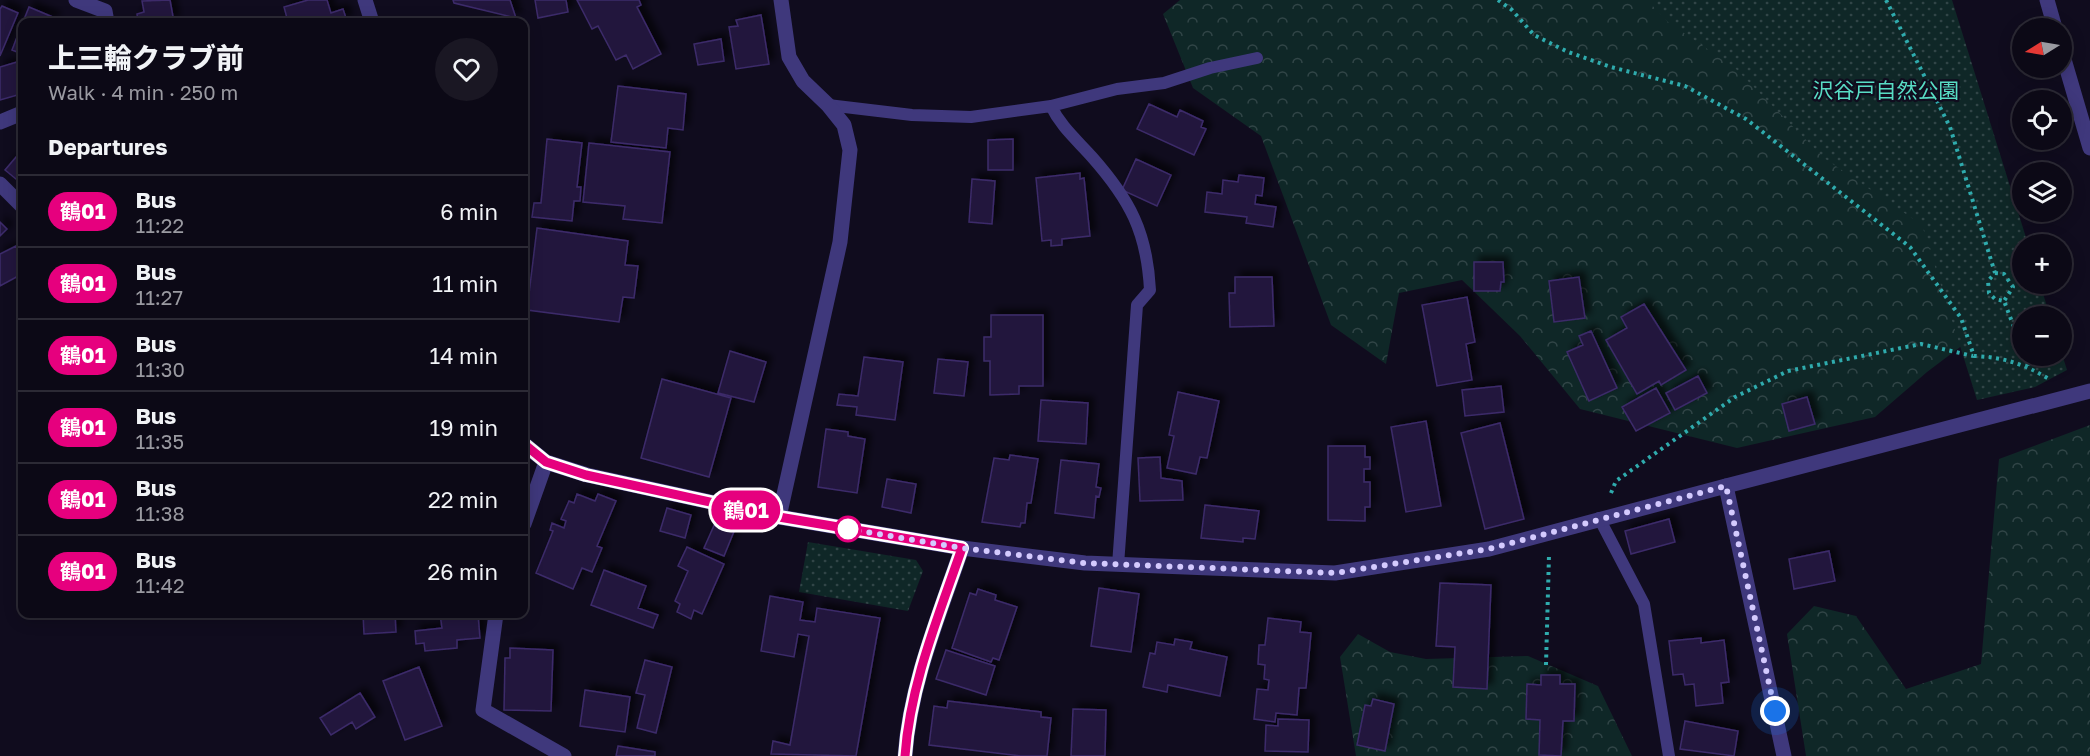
<!DOCTYPE html>
<meta charset="utf-8">
<style>
:root{--surface:#0c0916;--page:#1a1723;--text:#f1f3f6;--muted:#9a9aa1;--line:#2c2a35}
body{margin:0;font-family:"Golos Text","Noto Sans JP",sans-serif;background:var(--page);color:var(--text);height:100vh;display:flex;flex-direction:column;font-size:22px;white-space:nowrap}
*{box-sizing:border-box;margin:0}
p{font-size:20px;color:var(--muted)}
.icon{flex:none;width:33px;height:33px;fill:none;stroke:currentColor;stroke-width:2;stroke-linecap:round;stroke-linejoin:round}
.map{position:relative;flex:1;overflow:hidden}
.details{position:absolute;left:18px;top:18px;width:510px;height:600px;display:flex;flex-direction:column;background:var(--surface);border-radius:12px;box-shadow:0 3px 15px #0003,0 0 0 2px var(--line)}
.details>*{flex:none}
.badge{padding:0 12px;border-radius:20px;font-size:21px;line-height:39px}
.needle{width:39px;rotate:259deg}
.buttons{position:absolute;left:2012px;top:18px;display:grid;gap:12px}
.buttons a{display:grid;place-items:center;width:60px;height:60px;border-radius:50%;background:var(--surface);box-shadow:0 3px 15px #0003,0 0 0 2px var(--line);font-size:30px}
.you{position:absolute;width:30px;height:30px;margin:-15px;border:4px solid #fff;border-radius:50%;background:#1a73e8;box-shadow:0 0 0 9px #1a73e833}
.map>.badge{position:absolute;translate:-50% -50%;box-shadow:0 0 0 3px #fff}
h2{padding:0 30px;font-size:22px;line-height:54px}
.round{display:grid;place-items:center;flex:none;width:63px;height:63px;border-radius:32px;background:var(--page)}
.overview{display:flex;align-items:center;justify-content:space-between;height:102px;padding:0 30px}
h1{font-size:28px;font-weight:800;line-height:45px}
ul{padding:0;list-style:none}
li{display:flex;align-items:center;gap:18px;height:72px;padding:0 30px;border-top:2px solid var(--line)}
li div{flex:1}
li b{display:block;font-size:22px}
li em{font-style:normal}
li .badge{min-width:66px;font-weight:700;text-align:center}
.map>svg:first-child{display:block}
</style>
<div class="map">
<svg width="2090" height="756" viewBox="0 0 2090 756">
<defs>
<pattern id="forest-crowns" width="20" height="18" patternUnits="userSpaceOnUse" patternTransform="scale(1.5)"><rect width="20" height="18" fill="#0f2727"/><path d="M2 6a3 3 0 1 1 6 0M12 15a3 3 0 1 1 6 0" fill="none" stroke="#314547"/></pattern>
<pattern id="park-dots" width="8" height="8" patternUnits="userSpaceOnUse" patternTransform="scale(1.5)"><rect width="8" height="8" fill="#0f2727"/><path d="M2 2h.1M6 6h.1" fill="none" stroke="#314547" stroke-width="1.8" stroke-linecap="round"/></pattern>
<filter id="shadow"><feDropShadow dx="5.5" dy="-5.5" stdDeviation="3" flood-color="#0009"/></filter>
</defs>
<rect width="100%" height="100%" fill="#100c1e"/>
<path fill="url(#forest-crowns)" d="M 1180,0 L 1740,0 L 1807,16 L 1992,323 L 1927,372 L 1875,417 L 1737,448 L 1580,409 L 1520,336 L 1462,280 L 1399,293 L 1386,364 L 1331,325 L 1261,136 L 1193,88 L 1163,14 Z
M 2090,425 L 2090,756 L 1806,756 L 1787,634 L 1814,606 L 1856,616 L 1906,689 L 1981,664 L 1999,459 Z
M 1358,634 L 1390,652 L 1426,659 L 1528,656 L 1598,686 L 1632,756 L 1356,756 L 1340,657 Z"/>
<path fill="url(#park-dots)" d="M 1647,0 L 1952,0 L 2028,244 L 2022,244 L 2022,284 L 2040,284 L 2050,316 L 2022,316 L 2022,356 L 2061,356 L 2061,351 L 2067,370 L 2035,387 L 1977,400 L 1922,225 L 1824,158 L 1735,68 L 1668,22 Z
M 808,542 L 916,560 L 923,571 L 908,611 L 799,592 Z"/>
<path fill="#23193e" stroke="#3c2b6a" stroke-width="1.5" filter="url(#shadow)" d="M 170,0 L 174,22 L 138,22 L 137,14 L 144,12 L 142,1 Z
M 308,0 L 327,0 L 331,13 L 343,9 L 347,21 L 288,22 L 284,7 Z
M 453,0 L 510,0 L 516,18 L 454,3 Z
M 535,0 L 566,0 L 568,12 L 538,18 Z
M 577,0 L 639,0 L 641,5 L 637,7 L 661,54 L 633,69 L 626,55 L 616,60 L 598,26 L 592,29 Z
M 2,6 L 18,13 L 0,56 L 0,9 Z
M 29,7 L 55,18 L 53,22 L 23,22 Z
M 761,15 L 769,64 L 736,69 L 729,27 L 738,26 L 736,20 Z
M 22,24 L 22,54 L 12,50 Z
M 721,39 L 724,61 L 698,65 L 694,44 Z
M 17,62 L 22,83 L 22,87 L 19,88 L 21,94 L 0,100 L 0,67 Z
M 618,86 L 686,94 L 683,130 L 668,128 L 666,148 L 611,142 Z
M 1149,104 L 1177,117 L 1180,110 L 1203,121 L 1201,127 L 1206,129 L 1194,155 L 1137,129 Z
M 547,139 L 582,143 L 577,187 L 581,187 L 580,201 L 574,201 L 572,221 L 532,217 L 534,203 L 541,203 Z
M 1013,139 L 1013,170 L 988,170 L 988,140 Z
M 589,143 L 670,152 L 662,223 L 623,219 L 625,206 L 583,202 Z
M 22,150 L 22,184 L 5,170 Z
M 1136,159 L 1171,175 L 1157,206 L 1122,190 Z
M 1080,173 L 1080,179 L 1084,178 L 1090,236 L 1062,239 L 1062,245 L 1051,246 L 1051,240 L 1042,241 L 1036,178 Z
M 1239,175 L 1264,178 L 1262,196 L 1256,195 L 1255,204 L 1276,207 L 1273,227 L 1246,223 L 1247,217 L 1205,212 L 1207,192 L 1222,194 L 1223,180 L 1238,182 Z
M 972,179 L 995,181 L 992,224 L 969,222 Z
M 0,222 L 7,229 L 0,236 Z
M 537,228 L 628,241 L 625,265 L 638,266 L 634,298 L 623,297 L 619,322 L 527,310 Z
M 16,246 L 22,258 L 22,274 L 0,286 L 0,254 Z
M 1474,262 L 1503,262 L 1504,282 L 1501,282 L 1500,291 L 1474,291 Z
M 1235,277 L 1272,277 L 1274,326 L 1230,327 L 1229,293 L 1235,293 Z
M 1579,277 L 1585,318 L 1554,322 L 1549,281 Z
M 1467,297 L 1475,342 L 1466,344 L 1472,380 L 1437,386 L 1422,305 Z
M 1644,304 L 1686,370 L 1661,385 L 1659,381 L 1637,394 L 1606,340 L 1627,328 L 1621,317 Z
M 991,315 L 1043,315 L 1043,386 L 1019,386 L 1019,394 L 990,395 L 990,361 L 984,361 L 984,337 L 991,337 Z
M 1591,331 L 1617,388 L 1589,401 L 1567,352 L 1583,345 L 1579,336 Z
M 730,351 L 766,362 L 754,402 L 718,393 Z
M 864,357 L 903,362 L 895,420 L 856,415 L 857,407 L 837,405 L 839,394 L 858,396 Z
M 938,359 L 968,362 L 964,396 L 934,393 Z
M 1698,376 L 1707,393 L 1675,410 L 1666,393 Z
M 662,379 L 731,398 L 709,477 L 641,458 Z
M 1501,386 L 1504,412 L 1465,416 L 1462,390 Z
M 1656,388 L 1670,413 L 1636,431 L 1622,407 Z
M 1178,392 L 1219,401 L 1207,458 L 1200,457 L 1196,474 L 1167,468 L 1174,436 L 1169,435 Z
M 1807,397 L 1815,424 L 1789,431 L 1782,404 Z
M 1041,400 L 1088,403 L 1086,444 L 1038,441 Z
M 1426,421 L 1441,506 L 1406,512 L 1391,427 Z
M 1500,423 L 1524,519 L 1485,529 L 1461,433 Z
M 826,429 L 848,432 L 848,436 L 865,439 L 857,493 L 818,487 Z
M 1328,446 L 1365,446 L 1365,457 L 1370,457 L 1370,469 L 1364,469 L 1364,482 L 1370,482 L 1370,507 L 1365,507 L 1365,521 L 1328,520 Z
M 1010,455 L 1038,459 L 1031,503 L 1027,503 L 1025,523 L 1021,523 L 1020,527 L 982,522 L 994,458 L 1009,460 Z
M 1160,457 L 1161,478 L 1182,481 L 1183,500 L 1140,501 L 1138,458 Z
M 1061,460 L 1099,464 L 1096,487 L 1101,488 L 1099,497 L 1096,496 L 1094,518 L 1055,513 Z
M 887,479 L 916,484 L 911,513 L 882,507 Z
M 577,494 L 595,501 L 598,494 L 616,501 L 597,546 L 602,548 L 592,572 L 582,568 L 573,589 L 536,573 L 553,531 L 550,530 L 552,523 L 564,528 L 566,521 L 561,519 L 569,501 L 574,503 Z
M 1205,505 L 1259,511 L 1255,539 L 1243,538 L 1243,542 L 1201,538 Z
M 667,508 L 691,515 L 685,538 L 660,531 Z
M 1669,519 L 1675,542 L 1631,554 L 1625,531 Z
M 716,521 L 735,529 L 724,556 L 704,548 Z
M 687,547 L 724,564 L 702,614 L 694,610 L 691,619 L 677,612 L 680,604 L 675,601 L 688,571 L 678,566 Z
M 1829,551 L 1835,581 L 1794,589 L 1789,559 Z
M 604,570 L 646,586 L 638,608 L 658,615 L 653,628 L 591,605 Z
M 1440,583 L 1491,585 L 1487,689 L 1453,687 L 1455,647 L 1436,646 Z
M 1099,588 L 1139,594 L 1131,652 L 1091,646 Z
M 978,589 L 996,595 L 995,600 L 1017,607 L 999,660 L 993,658 L 991,662 L 952,648 L 970,593 L 976,595 Z
M 770,596 L 803,602 L 800,620 L 815,622 L 817,608 L 880,618 L 856,756 L 771,754 L 773,741 L 790,745 L 809,636 L 798,634 L 794,657 L 761,651 Z
M 363,614 L 395,614 L 396,632 L 364,634 Z
M 440,614 L 478,614 L 480,638 L 457,640 L 457,648 L 425,651 L 424,643 L 416,644 L 415,631 L 442,628 Z
M 1268,618 L 1301,622 L 1300,632 L 1311,633 L 1306,688 L 1299,688 L 1297,715 L 1276,713 L 1275,722 L 1254,719 L 1257,689 L 1268,690 L 1269,680 L 1264,679 L 1265,665 L 1258,664 L 1259,645 L 1265,645 Z
M 1701,638 L 1701,643 L 1724,640 L 1729,682 L 1721,683 L 1723,703 L 1696,706 L 1694,684 L 1685,685 L 1683,674 L 1673,675 L 1669,641 Z
M 1175,639 L 1192,642 L 1190,649 L 1227,657 L 1220,696 L 1168,685 L 1167,692 L 1143,687 L 1150,653 L 1155,654 L 1157,642 L 1174,645 Z
M 510,648 L 553,650 L 551,711 L 504,710 L 505,658 L 510,658 Z
M 946,650 L 995,666 L 986,695 L 936,679 Z
M 645,660 L 672,667 L 656,733 L 637,728 L 645,695 L 636,693 Z
M 419,667 L 442,726 L 405,740 L 383,681 Z
M 1541,675 L 1560,675 L 1560,684 L 1575,684 L 1574,721 L 1563,721 L 1561,756 L 1539,755 L 1540,720 L 1526,719 L 1527,684 L 1541,685 Z
M 585,690 L 630,697 L 625,732 L 580,726 Z
M 360,693 L 375,717 L 356,729 L 352,722 L 331,735 L 320,718 Z
M 1373,699 L 1394,704 L 1385,751 L 1357,745 L 1365,705 L 1371,706 Z
M 948,701 L 1041,712 L 1041,717 L 1051,718 L 1047,756 L 1021,756 L 929,745 L 934,706 L 947,708 Z
M 1073,709 L 1106,710 L 1105,756 L 1071,756 Z
M 1278,719 L 1309,720 L 1308,752 L 1265,751 L 1266,725 L 1278,726 Z
M 1685,721 L 1738,731 L 1734,756 L 1680,749 Z
M 618,746 L 655,752 L 655,756 L 616,756 Z"/>
<g fill="none" stroke-linecap="round" stroke-linejoin="round">
<path stroke="#2fabad" stroke-width="4" stroke-dasharray="3 4.5" stroke-linecap="butt" d="M 1498,0 L 1512,10 L 1534,35 L 1568,52 L 1611,67 L 1685,86 L 1746,119 L 1910,247 L 1961,318 L 1974,356 C 2003,357 2024,364 2049,379
M 1886,0 L 1950,127 L 1995,273 L 1988,281 L 1989,293 L 1995,299 L 2004,301 L 2022,348
M 1995,273 L 2004,274 L 2013,287 L 2004,301
M 2025,356 L 2028,366
M 1611,493 L 1616,481 L 1735,397 L 1788,371 L 1921,344 L 1973,356
M 1546,665 L 1549,555"/>
<path stroke="#3f387c" stroke-width="12" d="M 828,105 L 912,115 L 971,117 L 1051,106 L 1117,89 L 1164,83 L 1210,68 L 1257,58
M 1051,106 C 1061,127 1077,140 1092,157 C 1130,200 1147,232 1150,290 L 1137,305 L 1118,565
M 1599,518 L 1644,604 L 1669,756"/>
<path stroke="#3f387c" stroke-width="15" d="M 76,0 L 105,11 L 107,22
M 365,0 L 372,22
M 2047,0 L 2055,28
M 2061,49 L 2090,148
M 0,184 L 22,206
M 779,517 L 840,242 L 850,150 L 844,125 L 828,105 L 803,81 L 789,57 L 781,0
M 524,524 L 546,462
M 496,614 L 483,710 L 564,756
M 905,756 C 910,684 939,616 962,548 L 1085,563 L 1335,573 L 1489,549 L 1726,486 L 1784,756"/>
<path stroke="#3f387c" stroke-width="15" d="M 0,122 L 22,113
M 524,444 L 546,462 L 587,475 L 779,517 L 962,548
M 1726,486 L 2090,391"/>
</g>
<g fill="none" stroke-linecap="round" stroke-linejoin="round">
<g stroke="#fff" stroke-width="14">
<path id="line" d="M 524,444 L 546,462 L 586,475 L 779,517 L 962,548 C 939,615 910,684 905,756"/>
</g>
<use href="#line" stroke="#e6007e" stroke-width="9"/>
<path stroke="#d4cafe" stroke-width="6" stroke-dasharray="0 10.8" d="M 848,529 L 962,548 L 1084,563 L 1335,573 L 1489,549 L 1726,486 L 1775,711"/>
</g>
<circle fill="#fff" stroke="#e6007e" stroke-width="3" cx="848" cy="529" r="12"/>
<g text-anchor="middle" stroke-width="4.5" stroke-linejoin="round" paint-order="stroke">
<g font-size="21" fill="#58dcc4" stroke="#100c1e">
<text x="1886" y="98">沢谷戸自然公園</text>
</g>
</g>
</svg>
<div class="buttons">
<a><svg class="needle" viewBox="-14 -14 28 28"><path d="M0-13l5 13h-10z" fill="#e53935"/><path d="M0 13l5-13h-10z" fill="#9a9aa1"/></svg></a>
<a><svg class="icon" aria-label="locate" viewBox="0 0 24 24"><circle cx="12" cy="12" r="6"/><path d="M12 2v4M12 18v4M2 12h4M18 12h4"/></svg></a>
<a><svg class="icon" aria-label="layers" viewBox="0 0 24 24"><path d="M12 4l9 5-9 5-9-5zM3 14l9 5 9-5"/></svg></a>
<a>+</a>
<a>−</a>
</div>
<div class="you" style="left:1775px;top:711px"></div>
<b class="badge" style="left:746px;top:510px;background:#e6007e;color:#fff">鶴01</b>
<section class="details">
<div class="overview"><div><h1>上三輪クラブ前</h1><p>Walk · 4 min · 250 m</p></div><a class="round"><svg class="icon" aria-label="heart" viewBox="0 0 24 24"><path d="M12 20l-8-8c-3-5 5-10 8-4 3-6 11-1 8 4z"/></svg></a></div>
<h2>Departures</h2>
<ul>
<li><span class="badge" style="background:#e6007e;color:#fff">鶴01</span><div><b>Bus</b><p>11:22</p></div><em>6 min</em></li>
<li><span class="badge" style="background:#e6007e;color:#fff">鶴01</span><div><b>Bus</b><p>11:27</p></div><em>11 min</em></li>
<li><span class="badge" style="background:#e6007e;color:#fff">鶴01</span><div><b>Bus</b><p>11:30</p></div><em>14 min</em></li>
<li><span class="badge" style="background:#e6007e;color:#fff">鶴01</span><div><b>Bus</b><p>11:35</p></div><em>19 min</em></li>
<li><span class="badge" style="background:#e6007e;color:#fff">鶴01</span><div><b>Bus</b><p>11:38</p></div><em>22 min</em></li>
<li><span class="badge" style="background:#e6007e;color:#fff">鶴01</span><div><b>Bus</b><p>11:42</p></div><em>26 min</em></li>
</ul>
</section>
</div>
